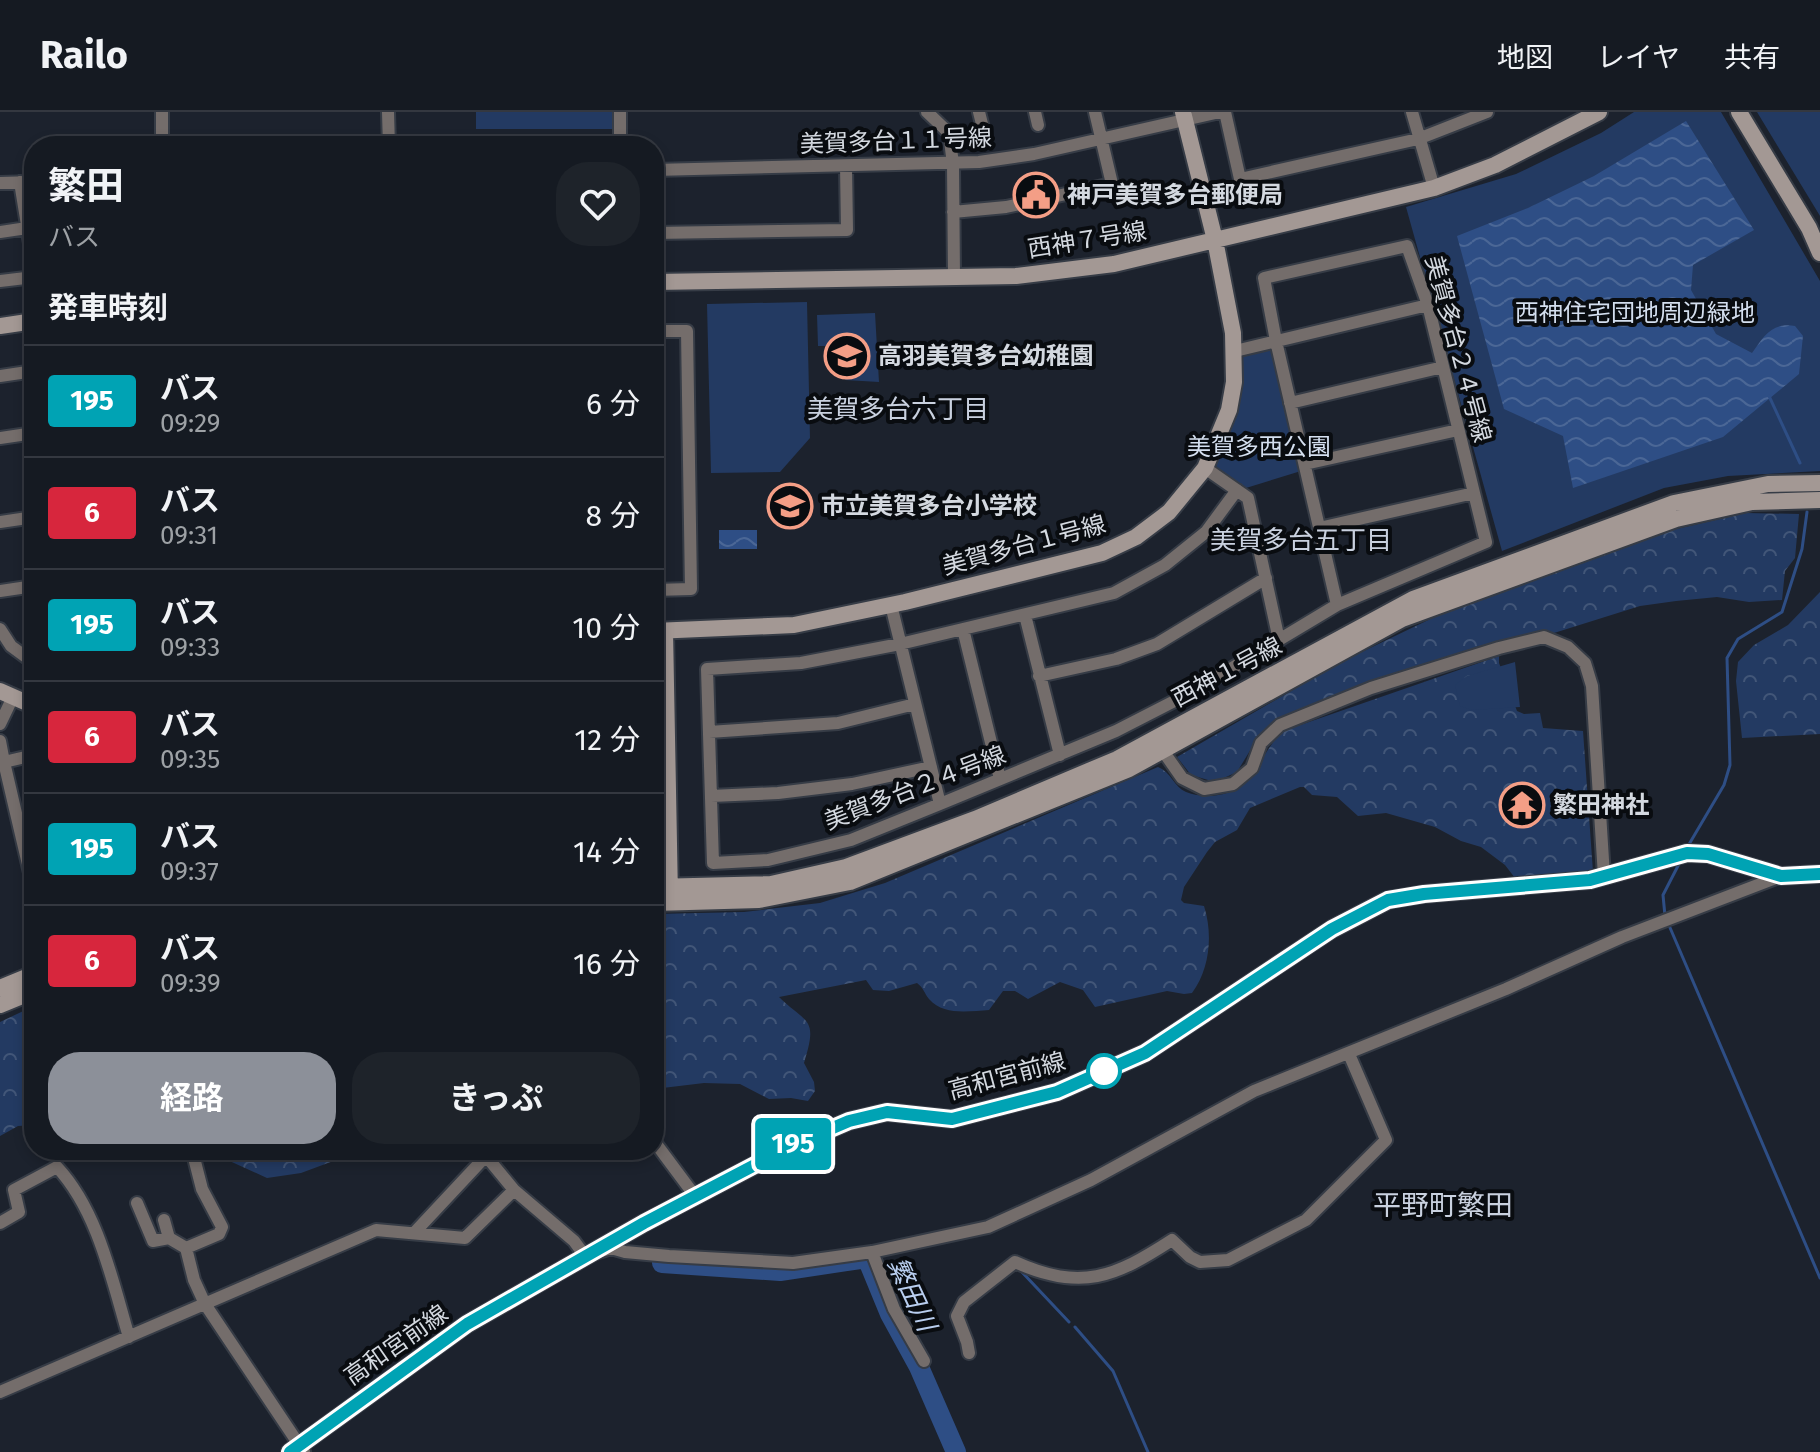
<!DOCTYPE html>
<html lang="ja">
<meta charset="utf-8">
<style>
:root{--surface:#151a22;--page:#1e232a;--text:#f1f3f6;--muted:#9da1a5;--line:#343840;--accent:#8c9099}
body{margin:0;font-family:"Fira Sans","Noto Sans JP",sans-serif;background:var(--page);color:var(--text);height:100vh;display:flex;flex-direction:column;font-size:30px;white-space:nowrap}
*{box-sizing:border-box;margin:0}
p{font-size:26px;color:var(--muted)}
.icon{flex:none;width:44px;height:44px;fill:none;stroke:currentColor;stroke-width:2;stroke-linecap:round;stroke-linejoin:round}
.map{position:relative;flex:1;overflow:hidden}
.side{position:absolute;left:24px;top:24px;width:640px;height:1024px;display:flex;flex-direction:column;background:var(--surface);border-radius:32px;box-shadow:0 4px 12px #0003,0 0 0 2px var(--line)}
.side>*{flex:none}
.badge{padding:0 16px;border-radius:6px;font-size:28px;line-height:52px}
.map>.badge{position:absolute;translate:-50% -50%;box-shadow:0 0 0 4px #fff}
h2{padding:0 24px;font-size:30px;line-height:72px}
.round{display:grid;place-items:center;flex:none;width:84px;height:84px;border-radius:32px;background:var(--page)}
.summary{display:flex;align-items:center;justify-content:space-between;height:136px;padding:0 24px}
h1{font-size:38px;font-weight:700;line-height:60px}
.cta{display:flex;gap:16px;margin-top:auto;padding:16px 24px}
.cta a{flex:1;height:92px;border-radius:32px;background:var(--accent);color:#fff;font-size:32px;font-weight:700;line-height:92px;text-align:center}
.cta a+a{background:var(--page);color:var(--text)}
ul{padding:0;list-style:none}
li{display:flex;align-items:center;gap:24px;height:112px;padding:0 24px;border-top:2px solid var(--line)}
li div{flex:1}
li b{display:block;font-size:30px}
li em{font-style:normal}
li .badge{min-width:88px;font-weight:700;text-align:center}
header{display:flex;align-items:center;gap:48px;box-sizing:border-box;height:112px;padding:0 40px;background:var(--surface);border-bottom:2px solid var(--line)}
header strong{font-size:38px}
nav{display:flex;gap:44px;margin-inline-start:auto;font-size:28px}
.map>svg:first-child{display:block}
</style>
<header>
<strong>Railo</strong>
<nav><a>地図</a><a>レイヤ</a><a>共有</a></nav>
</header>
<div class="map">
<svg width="1820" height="1340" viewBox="0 0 1820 1340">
<defs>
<pattern id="forest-crowns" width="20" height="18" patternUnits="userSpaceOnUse" patternTransform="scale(2)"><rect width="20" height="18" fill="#233a62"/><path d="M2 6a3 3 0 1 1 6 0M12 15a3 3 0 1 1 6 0" fill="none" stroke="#425678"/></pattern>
<pattern id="water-waves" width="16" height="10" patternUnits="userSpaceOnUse" patternTransform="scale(2)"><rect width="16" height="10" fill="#2e4e85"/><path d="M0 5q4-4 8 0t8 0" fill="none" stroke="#4b6796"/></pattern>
</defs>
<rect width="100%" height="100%" fill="#1c222d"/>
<path fill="url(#forest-crowns)" d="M 1746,401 L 1799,402 L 1795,446 L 1785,459 L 1782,488 L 1749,490 L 1717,485 L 1676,489 L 1640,494 L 1554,521 L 1539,520 L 1270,615 L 1251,637 L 1237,660 L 1215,670 L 1191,663 L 1177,645 L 1341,550 L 1449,498 L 1659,421 Z
M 1820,480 L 1820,622 L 1742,626 L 1736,569 L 1738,550 L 1754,533 L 1788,513 Z
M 1499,544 L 1499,551 L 1517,599 L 1524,602 L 1540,601 L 1543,616 L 1583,619 L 1593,760 L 1515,766 L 1505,753 L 1481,735 L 1461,729 L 1435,715 L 1386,701 L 1358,704 L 1337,685 L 1312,683 L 1304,675 L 1300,675 L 1250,696 L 1237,718 L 1215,730 L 1207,740 L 1184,775 L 1181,788 L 1184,791 L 1204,794 C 1213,822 1210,857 1192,881 L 1184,882 L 1167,879 L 1095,895 L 1083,878 L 1060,870 L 1028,887 L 1015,879 L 1003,879 L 989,898 C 969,899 944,904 929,887 C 924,881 924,876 917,871 L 889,879 L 873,878 L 866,868 L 779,885 C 808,913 818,905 804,951 L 814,970 L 815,979 L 808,989 L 791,986 L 769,987 L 740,972 L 704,971 L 654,977 L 654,802 L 744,800 L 820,791 L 885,771 L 1158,655 C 1171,660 1174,675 1186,680 C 1204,687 1231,685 1246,670 C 1260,655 1267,634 1283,619 Z
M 34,894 L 34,1013 L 18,1014 L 0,1024 L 0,910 Z
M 212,1038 L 363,1038 L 301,1061 L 267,1066 L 212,1041 Z"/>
<path fill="#233a62" d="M 476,0 L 612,0 L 612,17 L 476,17 Z
M 1634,0 L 1721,0 L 1820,169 L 1820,359 L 1728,364 L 1664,376 L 1502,439 L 1406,95 L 1516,62 L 1601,21 Z
M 1757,0 L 1820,0 L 1820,104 Z
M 807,190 L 810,326 L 780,360 L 711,361 L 707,192 Z
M 875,201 L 879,270 L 845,268 L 844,234 L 818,234 L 817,203 Z
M 1269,236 L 1274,239 L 1301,359 L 1246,376 L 1214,355 L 1235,298 L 1241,242 Z
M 1515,550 L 1520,595 L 1472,598 L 1460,594 L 1455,573 L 1467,564 Z"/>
<path fill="url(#water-waves)" d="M 1686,9 L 1754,118 L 1693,153 L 1691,178 L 1716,222 L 1752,241 C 1764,224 1772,210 1795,214 L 1803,224 L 1799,262 L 1723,325 L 1573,376 L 1563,324 L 1504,297 L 1457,124 L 1528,96 L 1594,64 Z
M 719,418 L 757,418 L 757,437 L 719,437 Z"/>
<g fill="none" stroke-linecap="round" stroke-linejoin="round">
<path stroke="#2e4e85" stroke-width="3" d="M 1769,284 L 1800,351
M 1688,734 L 1724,673 L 1730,653 L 1727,546 L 1738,527 L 1782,500 L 1802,437 L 1807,400
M 1665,804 L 1663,783 L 1681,748
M 1668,811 L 1820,1166
M 1020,1158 L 1069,1210
M 1075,1215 L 1113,1259 L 1148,1340"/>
<path stroke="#2e4e85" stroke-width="20" d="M 662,1151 L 780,1159 L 867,1146 L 890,1202 L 919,1255 L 956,1340"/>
<g stroke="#363c46" stroke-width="16">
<path id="street" d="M 162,0 L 162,34
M 388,0 L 389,34
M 620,0 L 620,34
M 927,0 L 949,21 L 953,52 L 954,165
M 979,0 L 984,20
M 1035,0 L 1038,13
M 1225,0 L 1240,67 L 1418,27 L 1487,0
M 1412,0 L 1434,76
M 654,58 L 979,50 L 1034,42 L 1220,0
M 20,70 L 34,156
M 0,71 L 34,70
M 953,100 L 1006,95 L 1112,72 L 1095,0
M 0,120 L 27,116
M 654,121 L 847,118 L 846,54
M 0,169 L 34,165
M 654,219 L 687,219 L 691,477 L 654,478
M 1235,239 L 1428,193
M 0,264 L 34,259
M 1290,291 L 1443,255
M 0,326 L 34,321
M 1305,352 L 1458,318
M 1205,356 L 1248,386 L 1279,528
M 1237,378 L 1206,420 L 1165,453 L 1114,481 L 900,532 L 801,551 L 707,557 L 713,751 L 768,748 L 851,728 L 940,692 L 1116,619 L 1194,579 L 1337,493 L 1276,229 L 1264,166 L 1407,134 L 1428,193 L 1486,430 L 1337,493
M 0,410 L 34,405
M 1319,416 L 1474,381
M 0,479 L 34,474
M 891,493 L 940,692
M 1025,503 L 1060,643
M 0,517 L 11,534 L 34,551
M 963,517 L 1000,667
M 1039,564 L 1116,547 L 1157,532 L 1266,466
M 0,612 L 13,585
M 709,620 L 838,611 L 915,592
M 0,629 L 4,650
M 1163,639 L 1182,666 L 1204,677 L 1233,672 L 1252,656 L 1261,631 L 1280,613 L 1371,576 L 1499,536 L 1544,525 L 1568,535 L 1585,551 L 1592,574 L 1604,764
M 34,643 L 4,650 L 34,778
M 711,684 L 778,681 L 852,672 L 931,655
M 654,1029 L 695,1084
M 137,1091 L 153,1129 L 169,1126
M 164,1108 L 169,1126 L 186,1136 L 194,1168 L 205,1192 L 304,1340
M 0,1111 L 19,1100 L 14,1078 L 57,1055 C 98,1099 112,1168 129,1225
M 414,1121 L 486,1044 L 514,1078
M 186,1136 L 219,1122 L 222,1115 L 202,1077 L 192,1038
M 872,1140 L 894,1197 L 924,1249
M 969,1241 L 967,1230 L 957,1204 L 964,1190 L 1015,1150 C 1081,1180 1115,1165 1172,1128 L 1190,1145 L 1200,1150 L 1228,1148 L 1306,1108 L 1386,1028 L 1349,942
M 0,1280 L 376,1118 L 465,1126 L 514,1078 L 574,1129 L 585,1144 L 611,1136 L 625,1140 L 669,1144 L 793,1151 L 872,1140 L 988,1115 L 1091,1068 L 1254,979 L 1506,877 L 1622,825 L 1781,764"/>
</g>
<g stroke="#363c46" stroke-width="20">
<path id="secondary" d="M 1739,0 L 1809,116 L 1820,141
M 654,170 L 1016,164 L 1114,152 L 1434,76 L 1495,53 L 1599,0
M 0,214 L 34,209
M 654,519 L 794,513 L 905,490 L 1102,441 L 1136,425 L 1169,400 L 1205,356 L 1229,298 L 1234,270 L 1233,221 L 1215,128 L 1183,0
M 665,519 L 670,785
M 0,579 L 34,594
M 654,775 L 771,772 L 846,755 L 975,707 L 1117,647 L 1413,487 L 1674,391 L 1768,372 L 1820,371
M 654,791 L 759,788 L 850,770 L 1129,657 L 1402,507 L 1676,407 L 1752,390 L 1820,388
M 0,876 L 34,862
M 0,893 L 34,879
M 290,1340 L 467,1212 L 644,1111 L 793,1033 L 849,1009 L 887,1000 L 952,1007 L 1057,980 L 1145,941 L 1332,817 L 1388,788 L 1424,782 L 1590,768 L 1687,741 L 1708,742 L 1781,764 L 1820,762"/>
</g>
<use href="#street" stroke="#746d6b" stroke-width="12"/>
<use href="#secondary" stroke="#a39894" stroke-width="16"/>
</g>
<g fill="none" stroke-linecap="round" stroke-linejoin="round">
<g stroke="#fff" stroke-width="18">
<path id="line" d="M 290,1340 L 467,1212 L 644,1111 L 793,1033 L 849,1009 L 887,1000 L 952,1007 L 1057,980 L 1145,941 L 1332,817 L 1388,788 L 1424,782 L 1590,768 L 1687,741 L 1708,742 L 1781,764 L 1820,762"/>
</g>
<use href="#line" stroke="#00a3b4" stroke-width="12"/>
</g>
<defs>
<g id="civic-ring" transform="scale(2.3)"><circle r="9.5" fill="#090c10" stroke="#f49e86" stroke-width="1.5"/><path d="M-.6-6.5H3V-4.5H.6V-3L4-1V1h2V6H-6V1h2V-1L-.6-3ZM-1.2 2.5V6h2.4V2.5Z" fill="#f49e86"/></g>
<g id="school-ring" transform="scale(2.3)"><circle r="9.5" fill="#090c10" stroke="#f49e86" stroke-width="1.5"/><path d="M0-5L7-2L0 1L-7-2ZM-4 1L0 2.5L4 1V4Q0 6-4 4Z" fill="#f49e86"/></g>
<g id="temple-ring" transform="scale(2.3)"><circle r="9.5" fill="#090c10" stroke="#f49e86" stroke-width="1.5"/><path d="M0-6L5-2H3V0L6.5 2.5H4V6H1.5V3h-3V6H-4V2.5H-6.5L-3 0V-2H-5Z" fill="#f49e86"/></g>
</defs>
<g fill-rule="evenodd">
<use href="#civic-ring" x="1036" y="83"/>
<use href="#school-ring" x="847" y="244"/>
<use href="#school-ring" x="790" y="394"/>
<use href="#temple-ring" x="1522" y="693"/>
</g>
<circle fill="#fff" stroke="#00a3b4" stroke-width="4" cx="1104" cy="959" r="16"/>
<g text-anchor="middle" stroke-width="8" stroke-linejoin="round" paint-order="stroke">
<g font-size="24" fill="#d4d9e0" stroke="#090c10">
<text transform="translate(896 29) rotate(-2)" y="8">美賀多台１１号線</text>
<text transform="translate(1087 128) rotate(-9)" y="8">西神７号線</text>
<text transform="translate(1458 237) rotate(75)" y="8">美賀多台２４号線</text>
<text transform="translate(1024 433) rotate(-15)" y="8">美賀多台１号線</text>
<text transform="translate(1227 560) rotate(-28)" y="8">西神１号線</text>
<text transform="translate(915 676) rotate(-21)" y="8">美賀多台２４号線</text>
<text transform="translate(1007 964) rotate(-15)" y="8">高和宮前線</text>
<text transform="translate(396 1233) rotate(-35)" y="8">高和宮前線</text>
</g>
<g font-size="24" font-weight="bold" fill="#d4d9e0" stroke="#090c10" text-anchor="start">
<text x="1067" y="91">神戸美賀多台郵便局</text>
<text x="878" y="252">高羽美賀多台幼稚園</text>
<text x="821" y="402">市立美賀多台小学校</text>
<text x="1553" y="701">繁田神社</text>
</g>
<g font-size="24" fill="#d4dfef" stroke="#090c10">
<text x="1635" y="209">西神住宅団地周辺緑地</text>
<text x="1259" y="343">美賀多西公園</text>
</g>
<g font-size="26" fill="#c9d1df" stroke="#090c10">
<text x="898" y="306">美賀多台六丁目</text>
<text x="1301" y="437">美賀多台五丁目</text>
</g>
<g font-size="26" font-style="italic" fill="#b9ceef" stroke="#090c10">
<text transform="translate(912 1182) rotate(65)" y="9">繁田川</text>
</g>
<g font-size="28" fill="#c9d1df" stroke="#090c10">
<text x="1443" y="1103">平野町繁田</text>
</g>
</g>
</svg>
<b class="badge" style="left:793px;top:1032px;background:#00a3b4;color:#fff">195</b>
<section class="side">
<div class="summary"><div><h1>繁田</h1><p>バス</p></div><a class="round"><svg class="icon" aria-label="heart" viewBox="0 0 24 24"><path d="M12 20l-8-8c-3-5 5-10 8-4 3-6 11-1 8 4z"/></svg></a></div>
<h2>発車時刻</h2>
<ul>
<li><span class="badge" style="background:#00a3b4;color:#fff">195</span><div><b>バス</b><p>09:29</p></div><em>6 分</em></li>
<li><span class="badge" style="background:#d7263d;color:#fff">6</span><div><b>バス</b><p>09:31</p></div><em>8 分</em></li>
<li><span class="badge" style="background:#00a3b4;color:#fff">195</span><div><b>バス</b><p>09:33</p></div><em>10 分</em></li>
<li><span class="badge" style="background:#d7263d;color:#fff">6</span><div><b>バス</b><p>09:35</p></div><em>12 分</em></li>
<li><span class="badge" style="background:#00a3b4;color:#fff">195</span><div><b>バス</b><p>09:37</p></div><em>14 分</em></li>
<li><span class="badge" style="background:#d7263d;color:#fff">6</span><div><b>バス</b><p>09:39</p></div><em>16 分</em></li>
</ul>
<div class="cta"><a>経路</a><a>きっぷ</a></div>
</section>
</div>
